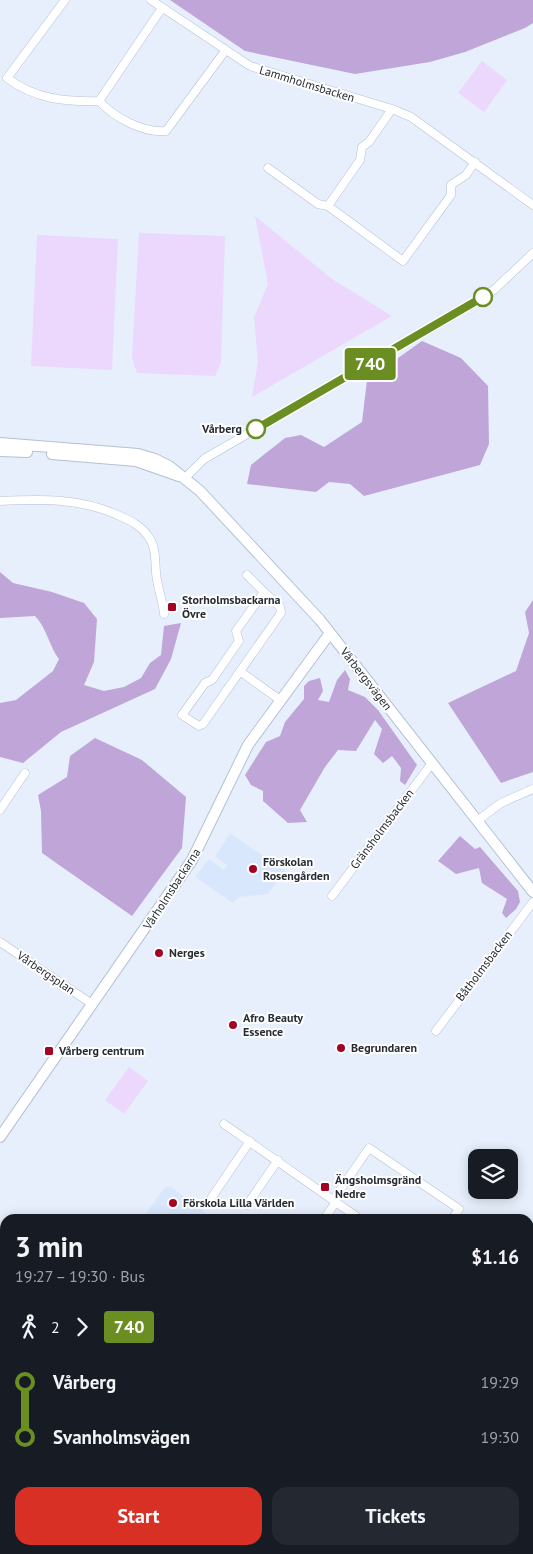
<!DOCTYPE html>
<meta charset="utf-8">
<style>
:root{--surface:#171b24;--page:#242831;--text:#f1f3f6;--muted:#9ea1a6;--accent:#d93025}
body{margin:0;font-family:"PT Sans",sans-serif;background:var(--page);color:var(--text);height:100vh;display:flex;flex-direction:column;font-size:19px;white-space:nowrap}
*{box-sizing:border-box;margin:0}
p{font-size:16px;color:var(--muted)}
.icon{flex:none;width:28px;height:28px;fill:none;stroke:currentColor;stroke-width:2;stroke-linecap:round;stroke-linejoin:round}
.map{position:relative;flex:1;overflow:hidden}
.side{position:absolute;left:0px;top:1214px;width:534px;height:341px;display:flex;flex-direction:column;background:var(--surface);border-radius:15px 15px 0 0;box-shadow:0 2px 12px #0003}
.side>*{flex:none}
.badge{padding:0 10px;border-radius:4px;font-size:18px;line-height:32px}
.fabs{position:absolute;left:468px;top:1149px;display:grid;gap:10px}
.fabs a{display:grid;place-items:center;width:50px;height:50px;border-radius:10px;background:var(--surface);box-shadow:0 2px 12px #0003;font-size:25px}
.map>.badge{position:absolute;translate:-50% -50%;box-shadow:0 0 0 2px #fff}
.legs{display:flex;align-items:center;gap:8px;height:55px;padding:0 15px;font-size:16px}
.legs p{margin-inline-start:auto}
.overview{display:flex;align-items:center;justify-content:space-between;height:85px;padding:0 15px}
h1{font-size:28px;font-weight:700;line-height:38px}
.primary-button{display:flex;gap:10px;margin-top:auto;padding:10px 15px}
.primary-button a{flex:1;height:58px;border-radius:15px;background:var(--accent);color:#fff;font-size:20px;font-weight:700;line-height:58px;text-align:center}
.primary-button a+a{background:var(--page);color:var(--text)}
ul{padding:0 15px;list-style:none}
li{display:flex;align-items:center;gap:18px;height:55px;font-size:19px}
li i{display:grid;place-items:center;width:8px;height:100%;margin:0 6px;background:currentColor}
li i::after{content:'';width:12px;height:12px;margin:-6px;border:4px solid;border-radius:50%;background:var(--surface)}
li p{margin-inline-start:auto}
li:first-child i{background:linear-gradient(#0000 50%,currentColor 0)}
li:last-child i{background:linear-gradient(currentColor 50%,#0000 0)}
.map>svg:first-child{display:block}
</style>
<div class="map">
<svg width="533" height="1554" viewBox="0 0 533 1554">
<rect width="100%" height="100%" fill="#e7effc"/>
<path fill="#d9e7fd" d="M 230,833 L 285,871 L 268,894 L 239,897 L 233,903 L 195,877 L 209,859 L 224,870 L 227,865 L 215,857 Z
M 165,1187 L 171,1187 L 214,1219 L 142,1219 Z"/>
<path fill="#ebd8fc" d="M 482,61 L 507,80 L 484,112 L 458,93 Z
M 255,216 L 332,279 L 392,316 L 252,397 L 258,362 L 254,317 L 268,284 Z
M 139,233 L 225,236 L 221,363 L 215,376 L 137,373 L 132,357 Z
M 37,235 L 118,239 L 112,370 L 31,366 Z
M 129,1067 L 148,1081 L 124,1114 L 105,1100 Z"/>
<path fill="#c0a5d8" d="M 170,0 L 533,0 L 533,23 L 525,28 L 465,52 L 430,62 L 355,74 L 245,51 Z
M 422,341 L 461,358 L 488,386 L 489,444 L 480,465 L 364,496 L 350,484 L 329,482 L 316,492 L 247,484 L 251,465 L 285,438 L 301,435 L 324,447 L 362,422 L 367,380 Z
M 0,572 L 13,583 L 52,592 L 84,603 L 97,619 L 94,662 L 84,685 L 104,691 L 124,687 L 141,678 L 150,663 L 161,655 L 164,626 L 181,623 L 171,659 L 155,689 L 61,732 L 23,763 L 0,757 L 0,703 L 16,700 L 53,671 L 59,659 C 49,646 47,628 35,616 L 0,618 Z
M 533,600 L 533,772 L 501,783 L 448,703 L 516,671 L 529,633 L 525,612 Z
M 345,670 L 350,679 L 348,690 L 365,697 L 378,710 L 417,765 L 405,785 L 400,781 L 401,768 L 392,756 L 383,763 L 374,754 L 382,729 L 375,720 L 356,751 L 338,750 L 325,767 L 300,810 L 307,822 L 288,823 L 263,801 L 263,791 L 251,785 L 245,775 L 266,742 L 280,736 L 285,722 L 304,699 L 304,686 L 309,681 L 320,678 L 323,691 L 318,700 L 329,702 L 337,680 Z
M 95,738 L 142,760 L 186,797 L 182,848 L 132,916 L 42,853 L 41,811 L 38,795 L 67,777 L 70,756 Z
M 460,836 L 475,849 L 480,847 L 518,891 L 520,902 L 516,909 L 506,918 L 502,913 L 507,899 L 482,883 L 479,868 L 456,874 L 438,861 Z
M 29,1550 L 104,1550 L 113,1554 L 26,1554 Z"/>
<g fill="none" stroke-linecap="round" stroke-linejoin="round">
<g stroke="#b4c0d4" stroke-width="9">
<path id="minor" d="M 65,0 L 7,78 C 35,99 65,102 99,101 C 115,118 143,133 166,131 L 225,51
M 151,0 L 250,66 L 392,109 L 411,117 L 533,205
M 99,101 L 162,8
M 268,168 L 318,204 L 328,206 L 403,261 L 451,195 L 451,185 L 466,175 L 475,162
M 328,206 L 360,160 L 362,147 L 369,142 L 392,109
M 185,478 L 204,459 L 476,302 L 495,289 L 533,253
M 0,501 C 43,499 81,498 120,516 C 131,521 141,526 148,536 C 158,549 154,565 157,580 C 159,592 163,602 164,614
M 247,575 L 264,592
M 264,592 L 280,607 L 281,613 L 203,724 L 199,726 L 182,715 L 205,683 L 212,680 L 239,641 L 236,631 Z
M 241,672 L 280,700
M 0,810 L 25,773
M 477,821 L 501,803 L 533,789
M 332,896 L 432,763
M 0,942 L 92,1004
M 436,1031 L 533,902
M 224,1124 L 360,1219
M 212,1197 L 250,1141
M 247,1205 L 278,1160
M 324,1219 L 336,1202 L 336,1196 L 369,1148 L 459,1209 L 452,1219
M 529,1448 L 533,1451
M 399,1550 L 405,1554
M 6,1554 L 9,1550"/>
</g>
<g stroke="#b4c0d4" stroke-width="12">
<path id="tertiary" d="M 0,443 L 138,454 L 155,459 L 169,466 L 200,491 L 320,620 L 533,892
M 0,451 L 27,452
M 52,454 L 136,461 L 179,476
M 0,1137 L 192,860 L 248,745 L 330,633
M 529,1315 L 533,1309
M 0,1428 L 5,1430
M 298,1550 L 308,1554
M 366,1554 L 369,1550"/>
</g>
<use href="#minor" stroke="#fff" stroke-width="8"/>
<use href="#tertiary" stroke="#fff" stroke-width="10"/>
</g>
<g fill="none" stroke-linecap="round" stroke-linejoin="round">
<g stroke="#fff" stroke-width="11">
<path id="line-1" d="M 256,429 L 483,297"/>
</g>
<use href="#line-1" stroke="#6b8e23" stroke-width="8"/>
</g>
<g fill="#fff" stroke="#6b8e23" stroke-width="2.5">
<circle cx="483" cy="297" r="9"/>
<circle cx="256" cy="429" r="9"/>
</g>
<g fill="#a20422" stroke="#fff" stroke-width="2">
<rect x="167" y="602" width="10" height="10" rx="2.5"/>
<circle cx="253" cy="869" r="5"/>
<circle cx="159" cy="953" r="5"/>
<circle cx="233" cy="1025" r="5"/>
<circle cx="341" cy="1048" r="5"/>
<rect x="44" y="1046" width="10" height="10" rx="2.5"/>
<rect x="320" y="1182" width="10" height="10" rx="2.5"/>
<circle cx="173" cy="1203" r="5"/>
</g>
<g text-anchor="middle" stroke-width="4" stroke-linejoin="round" paint-order="stroke">
<g font-size="12" fill="#272c34" stroke="#fff">
<text transform="translate(307 84) rotate(17)" y="4">Lammholmsbacken</text>
<text transform="translate(366 679) rotate(52)" y="4">Vårbergsvägen</text>
<text transform="translate(382 829) rotate(-53)" y="4">Gränsholmsbacken</text>
<text transform="translate(172 889) rotate(-57)" y="4">Vårholmsbackarna</text>
<text transform="translate(484 966) rotate(-53)" y="4">Båtholmsbacken</text>
<text transform="translate(46 973) rotate(34)" y="4">Vårbergsplan</text>
</g>
<g font-size="12" font-weight="bold" fill="#272c34" stroke="#fff" text-anchor="end">
<text x="242" y="433">Vårberg</text>
</g>
<g font-size="12" font-weight="bold" fill="#272c34" stroke="#fff" text-anchor="start">
<text x="182" y="604">Storholmsbackarna<tspan x="182" dy="14">Övre</tspan></text>
<text x="263" y="866">Förskolan<tspan x="263" dy="14">Rosengården</tspan></text>
<text x="169" y="957">Nerges</text>
<text x="243" y="1022">Afro Beauty<tspan x="243" dy="14">Essence</tspan></text>
<text x="351" y="1052">Begrundaren</text>
<text x="59" y="1055">Vårberg centrum</text>
<text x="335" y="1184">Ängsholmsgränd<tspan x="335" dy="14">Nedre</tspan></text>
<text x="183" y="1207">Förskola Lilla Världen</text>
</g>
</g>
</svg>
<div class="fabs">
<a><svg class="icon" aria-label="layers" viewBox="0 0 24 24"><path d="M12 4l9 5-9 5-9-5zM3 14l9 5 9-5"/></svg></a>
</div>
<b class="badge" style="left:370px;top:364px;background:#6b8e23;color:#fff">740</b>
<section class="side">
<div class="overview"><div><h1>3 min</h1><p>19:27 – 19:30 · Bus</p></div><b>$1.16</b></div>
<div class="legs"><svg class="icon" aria-label="walk" viewBox="0 0 24 24"><circle cx="13" cy="4" r="2"/><path d="M13 8l-2 6 4 7M11 14l-3 7M7 12l3-4h3l4 4"/></svg>2<svg class="icon" aria-label="forward" viewBox="0 0 24 24"><path d="M9 5l7 7-7 7"/></svg><b class="badge" style="background:#6b8e23;color:#fff">740</b></div>
<ul>
<li><i style="color:#6b8e23"></i><b>Vårberg</b><p>19:29</p></li>
<li><i style="color:#6b8e23"></i><b>Svanholmsvägen</b><p>19:30</p></li>
</ul>
<div class="primary-button"><a>Start</a><a>Tickets</a></div>
</section>
</div>
